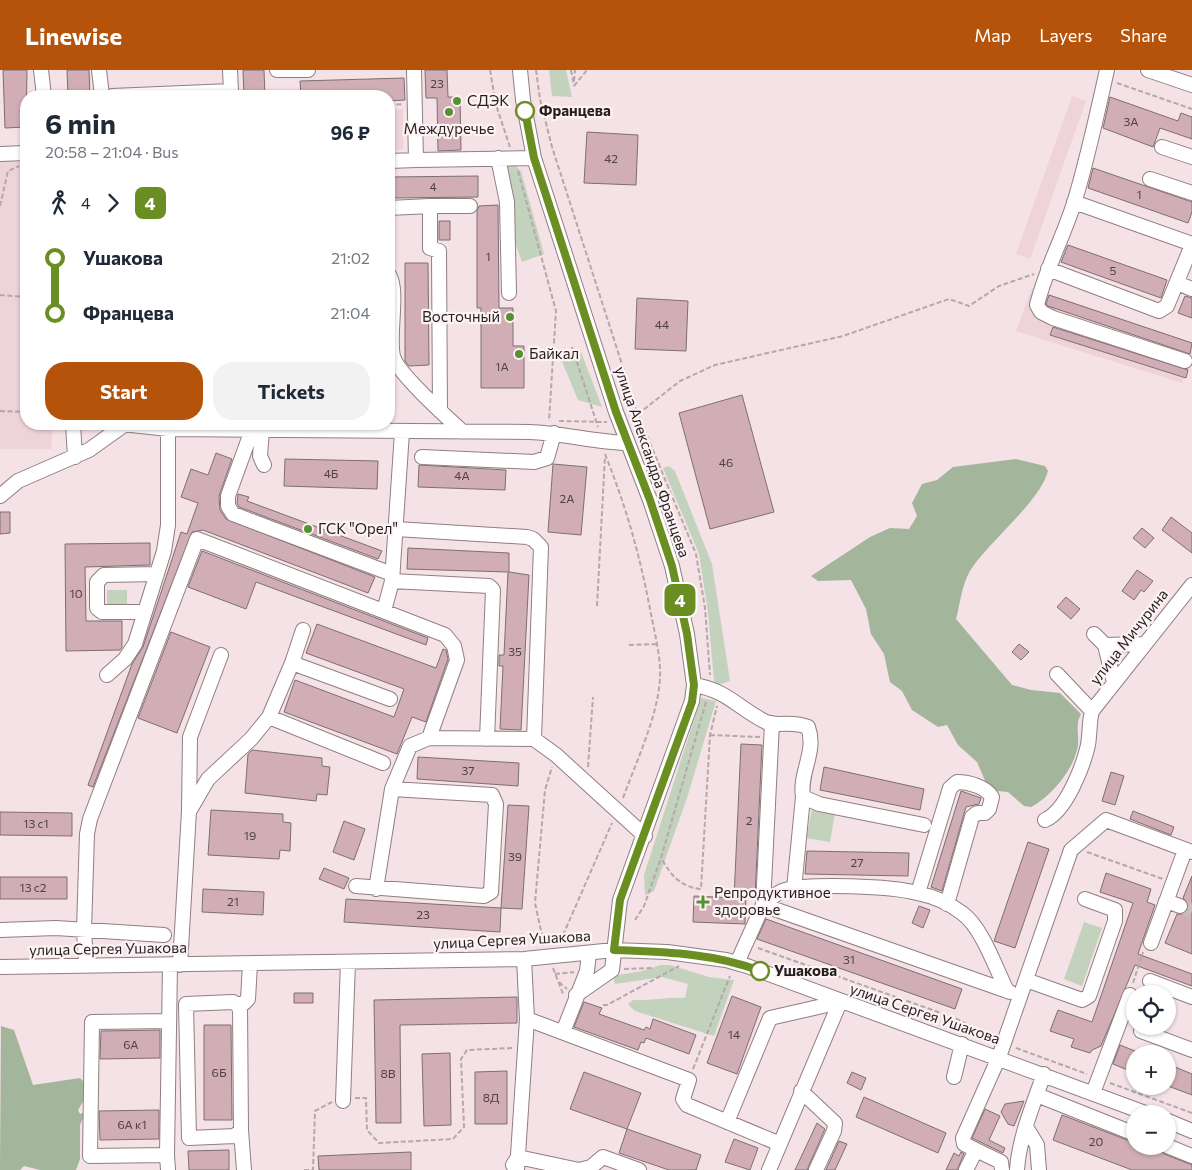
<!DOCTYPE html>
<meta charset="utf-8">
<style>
:root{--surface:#fff;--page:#f2f2f3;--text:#1f2937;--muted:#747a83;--accent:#b45309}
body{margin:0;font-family:Commissioner,sans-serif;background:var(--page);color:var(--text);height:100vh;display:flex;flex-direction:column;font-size:19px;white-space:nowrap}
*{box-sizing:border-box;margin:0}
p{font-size:16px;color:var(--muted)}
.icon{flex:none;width:28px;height:28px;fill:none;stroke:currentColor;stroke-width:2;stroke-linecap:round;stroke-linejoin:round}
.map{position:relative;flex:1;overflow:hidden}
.side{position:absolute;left:20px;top:20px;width:375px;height:340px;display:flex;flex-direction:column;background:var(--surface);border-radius:20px;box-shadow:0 1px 4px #0004}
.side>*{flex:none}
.badge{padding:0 10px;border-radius:8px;font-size:18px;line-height:32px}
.buttons{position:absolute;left:1126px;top:915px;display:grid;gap:10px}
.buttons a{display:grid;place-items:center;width:50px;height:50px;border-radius:50%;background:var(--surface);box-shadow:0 1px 4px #0004;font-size:25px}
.map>.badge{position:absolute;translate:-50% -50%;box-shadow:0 0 0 2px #fff}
.legs{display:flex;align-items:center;gap:8px;height:55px;padding:0 25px;font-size:16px}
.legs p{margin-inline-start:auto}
.summary{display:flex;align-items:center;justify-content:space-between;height:85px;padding:0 25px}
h1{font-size:28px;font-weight:700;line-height:38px}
.button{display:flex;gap:10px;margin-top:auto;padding:10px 25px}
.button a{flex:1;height:58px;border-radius:20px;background:var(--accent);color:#fff;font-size:20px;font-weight:700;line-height:58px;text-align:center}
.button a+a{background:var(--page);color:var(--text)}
ul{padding:0 25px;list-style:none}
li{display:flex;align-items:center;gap:18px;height:55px;font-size:19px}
li i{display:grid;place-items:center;width:8px;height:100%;margin:0 6px;background:currentColor}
li i::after{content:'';width:12px;height:12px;margin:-6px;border:4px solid;border-radius:50%;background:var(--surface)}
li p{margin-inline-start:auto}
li:first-child i{background:linear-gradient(#0000 50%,currentColor 0)}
li:last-child i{background:linear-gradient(currentColor 50%,#0000 0)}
header{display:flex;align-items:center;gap:30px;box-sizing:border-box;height:70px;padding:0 25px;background:var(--accent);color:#fff}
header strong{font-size:24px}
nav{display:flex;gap:28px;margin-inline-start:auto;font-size:18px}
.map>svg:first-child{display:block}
</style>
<header>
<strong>Linewise</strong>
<nav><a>Map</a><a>Layers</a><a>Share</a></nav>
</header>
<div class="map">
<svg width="1192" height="1100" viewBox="0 0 1192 1100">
<rect width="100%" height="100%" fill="#f4e2e6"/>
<path fill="#eed4d9" d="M 1072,26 L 1086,31 L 1030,189 L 1016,184 Z
M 403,39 L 403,80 L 389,80 L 389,40 Z
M 24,91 L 24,99 L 26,99 L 26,354 L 53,354 L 51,379 L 0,379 L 0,92 Z
M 1032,218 L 1192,273 L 1192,288 L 1182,313 L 1016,261 Z"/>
<path fill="#c3d2bd" d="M 549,0 L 566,0 L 572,27 L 552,26 Z
M 511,92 L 521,101 L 544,184 L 522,192 L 511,161 L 504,93 Z
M 569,282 L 581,282 L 602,337 L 578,330 L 561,289 Z
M 669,396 L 675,401 L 712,494 L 730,611 L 718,615 L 714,611 L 708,542 L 699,484 L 663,398 Z
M 107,520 L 127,520 L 127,535 L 107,535 Z
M 701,628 L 716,631 L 687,728 L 654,821 L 645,825 L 644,805 Z
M 812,739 L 835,743 L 830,772 L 806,768 Z
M 1084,852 L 1102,858 L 1082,916 L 1064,909 Z
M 661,895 L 670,895 L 709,907 L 734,910 L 714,966 L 635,941 L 628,934 L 633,930 C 651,931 667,927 685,928 L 688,914 L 662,907 L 615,914 L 613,906 L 642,901 Z"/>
<path fill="#a3b59a" d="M 1016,389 L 1045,396 L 1048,401 C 1040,432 988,472 970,501 C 962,514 960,534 956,549 L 1012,615 L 1031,620 L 1060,623 L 1081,644 C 1075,654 1079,664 1078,675 C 1075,698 1051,727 1031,737 L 1024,736 L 1008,722 L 997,721 L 986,713 L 977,692 L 958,675 L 947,655 L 938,657 L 912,640 L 902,621 L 890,612 L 884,584 L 871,564 L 866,539 L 851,510 L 818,511 L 811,506 L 870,467 L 890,458 L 909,459 L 917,446 L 912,433 L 922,414 L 937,410 L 953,397 Z
M 1,956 L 14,960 L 33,1015 L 80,1008 L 86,1014 L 84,1030 L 78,1040 L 80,1044 L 86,1042 L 80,1055 L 80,1089 L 76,1100 L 40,1100 L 24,1096 L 20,1100 L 0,1100 Z"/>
<path fill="#d1adb5" stroke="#7e6e72" d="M 3,0 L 27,0 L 26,57 L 5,58 Z
M 67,0 L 89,0 L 90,26 L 68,26 Z
M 243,0 L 264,0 L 265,26 L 244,26 Z
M 425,0 L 447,0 L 448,27 L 460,27 L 461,80 L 438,81 L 437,28 L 426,28 Z
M 404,8 L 405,30 L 389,31 L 389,26 L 301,26 L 300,11 Z
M 1110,27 L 1178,51 L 1181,43 L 1192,47 L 1192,69 L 1160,58 L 1153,77 L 1103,58 Z
M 587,62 L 638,65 L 636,115 L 584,113 Z
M 1093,98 L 1192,132 L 1192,142 L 1188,153 L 1088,118 Z
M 478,106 L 478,127 L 389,128 L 389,107 Z
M 498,135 L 499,238 L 513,238 L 513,276 L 524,276 L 524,318 L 481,318 L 481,238 L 477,238 L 477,141 L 479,136 Z
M 439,151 L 450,151 L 450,170 L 439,170 Z
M 1068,175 L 1167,210 L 1161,228 L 1061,192 Z
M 405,193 L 428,193 L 429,295 L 409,296 L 405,291 Z
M 1049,225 L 1192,273 L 1190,284 L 1048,236 L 1046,234 Z
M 1185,226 L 1192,228 L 1192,248 L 1178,243 Z
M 637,228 L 688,231 L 686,281 L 635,279 Z
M 1053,257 L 1188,300 L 1186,308 L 1050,265 Z
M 742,325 L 774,442 L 710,459 L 679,343 Z
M 216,383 L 232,389 L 219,426 L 220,440 L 226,449 L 375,507 L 368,523 L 203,460 L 192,462 L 93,717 L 88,715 L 132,594 L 143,577 L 181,462 L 187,464 L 198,433 L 181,427 L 191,399 L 208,405 Z
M 285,389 L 378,391 L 377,419 L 284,416 Z
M 553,394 L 587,397 L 581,465 L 548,462 Z
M 419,395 L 506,400 L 505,420 L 418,417 Z
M 238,424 L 249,427 L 247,431 L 382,481 L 378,489 L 239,437 L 237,433 Z
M 0,442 L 10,442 L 10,463 L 0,464 Z
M 1171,447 L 1192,463 L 1192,483 L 1162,460 Z
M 1142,458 L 1154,468 L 1145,478 L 1133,468 Z
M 150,473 L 150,495 L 85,497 L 86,551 L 122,551 L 122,577 L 120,580 L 66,581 L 65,474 Z
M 408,478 L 509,483 L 509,502 L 529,505 L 521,660 L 500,659 L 503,596 L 499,596 L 499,585 L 504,585 L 508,502 L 407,499 Z
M 202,481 L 428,568 L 426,575 L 256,512 L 246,539 L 188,517 Z
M 1137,500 L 1153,511 L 1144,522 L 1141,520 L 1134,530 L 1122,521 Z
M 1066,527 L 1080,539 L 1071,549 L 1057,537 Z
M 317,554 L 436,598 L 443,579 L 446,580 L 448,589 L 426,652 L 412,647 L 397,684 L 284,642 L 295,610 L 394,647 L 404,619 L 306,583 Z
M 171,562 L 210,577 L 177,663 L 138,648 Z
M 1019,574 L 1029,582 L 1021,590 L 1012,582 Z
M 741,674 L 762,675 L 755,828 L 746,828 L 745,854 L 693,852 L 694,826 L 734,828 Z
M 252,680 L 322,688 L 322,696 L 330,697 L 327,725 L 317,724 L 316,731 L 245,723 L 248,684 Z
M 418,687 L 519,693 L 518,716 L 417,709 Z
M 824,697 L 924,719 L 920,740 L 820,720 Z
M 1111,702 L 1124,706 L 1115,735 L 1102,731 Z
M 961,721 L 981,728 L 979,734 L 966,737 L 942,821 L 931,817 Z
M 508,735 L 529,736 L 522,839 L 501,838 Z
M 211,740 L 283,744 L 283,752 L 291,753 L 290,781 L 280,780 L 279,789 L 208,785 Z
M 1133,741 L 1174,757 L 1171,765 L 1130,749 Z
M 0,742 L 72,743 L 72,766 L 0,765 Z
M 344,751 L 365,759 L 354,790 L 333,782 Z
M 1028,772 L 1049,779 L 1015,878 L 994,871 Z
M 807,781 L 909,783 L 908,806 L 805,804 Z
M 324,798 L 349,808 L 344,819 L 319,809 Z
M 1106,803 L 1151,819 L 1147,832 L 1155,835 L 1138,884 L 1192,904 L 1192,916 L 1135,895 L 1101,976 L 1092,980 L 1090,983 L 1071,977 L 1074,969 L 1050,961 L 1058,940 L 1092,952 L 1133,833 L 1100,822 Z
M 1192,806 L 1192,884 L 1165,873 L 1177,844 L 1182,844 L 1188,839 L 1188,834 L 1183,828 Z
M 0,807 L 67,807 L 67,829 L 0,829 Z
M 203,819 L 264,822 L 263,845 L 202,842 Z
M 346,829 L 501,838 L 500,862 L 344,852 Z
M 919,836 L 930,840 L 923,858 L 912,853 Z
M 766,849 L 962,919 L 955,939 L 757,869 Z
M 294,923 L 313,923 L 313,933 L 294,933 Z
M 732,926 L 761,937 L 737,1004 L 707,993 Z
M 517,927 L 517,953 L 400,955 L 401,1053 L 376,1053 L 374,930 Z
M 584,932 L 602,938 L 599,944 L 644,960 L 646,957 L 650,959 L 653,949 L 696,965 L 689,984 L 646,968 L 644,973 L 641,972 L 638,980 L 574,957 Z
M 204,955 L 231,955 L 232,1050 L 204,1050 Z
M 160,960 L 160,988 L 100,989 L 101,961 Z
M 1120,975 L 1135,981 L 1135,1003 L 1113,994 Z
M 450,983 L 451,1055 L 424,1056 L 422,984 Z
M 1168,994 L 1192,1004 L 1192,1025 L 1168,1016 Z
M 507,1001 L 507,1054 L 475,1054 L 475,1002 Z
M 584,1002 L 641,1023 L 627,1059 L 570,1039 Z
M 852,1002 L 866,1008 L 861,1020 L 847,1013 Z
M 864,1027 L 946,1063 L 938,1083 L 856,1047 Z
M 1024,1031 L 1014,1056 L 1008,1054 L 1001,1042 L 1005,1034 Z
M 985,1039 L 1000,1046 L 989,1070 L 1005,1078 L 1003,1083 L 972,1068 Z
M 159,1040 L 159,1069 L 100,1070 L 99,1041 Z
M 1062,1045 L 1135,1073 L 1135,1076 L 1152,1076 L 1159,1079 L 1164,1084 L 1192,1095 L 1192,1100 L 1132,1100 L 1053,1070 Z
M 817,1053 L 825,1059 L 807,1100 L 795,1100 Z
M 627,1059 L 701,1085 L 696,1100 L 669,1100 L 619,1083 Z
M 734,1069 L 758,1078 L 750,1100 L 725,1092 Z
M 839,1071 L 847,1074 L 835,1100 L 826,1100 Z
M 229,1080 L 229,1100 L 189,1100 L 188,1081 Z
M 411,1082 L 411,1100 L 319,1100 L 318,1086 Z
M 961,1082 L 964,1084 L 957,1100 L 946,1100 L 954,1083 L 959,1086 Z"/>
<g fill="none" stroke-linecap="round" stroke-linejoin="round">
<path stroke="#cbbbbe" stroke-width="14" stroke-dasharray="14 7" stroke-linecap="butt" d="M 1180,836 L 1192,841"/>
<g stroke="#8f7f82" stroke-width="16">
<path id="minor" d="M 41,0 L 44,26
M 99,0 L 102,26
M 277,0 L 308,0
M 414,0 L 416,90 L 534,88
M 520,0 L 523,30 L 534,88 L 616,342 L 650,430 L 672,496 L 687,564 L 694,615 L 692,631 L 620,830 L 612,900 L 576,925
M 1107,0 C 1097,44 1088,87 1075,130 C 1064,166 1046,198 1037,235 L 1041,242 L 1053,248 L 1185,291
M 1148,0 L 1192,15
M 112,26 L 231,21 L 230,0
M 1162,77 L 1192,87
M 0,84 L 26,83
M 498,88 L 507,132 L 509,223
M 389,91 L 416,90
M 1150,109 L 1192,123
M 1074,132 L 1192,174
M 430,136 L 470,136
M 389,138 L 430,136 L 430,178 L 439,181 L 440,341
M 1048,199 L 1159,241 L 1167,236 L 1192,175
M 389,205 C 399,220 388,267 393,286 C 397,303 449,349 463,362
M 1177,213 L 1192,219
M 73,354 L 75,387
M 122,354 L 168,359 L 529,362 C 562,363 594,372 627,373
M 252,360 L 228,426 L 228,436 L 233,444 L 392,504
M 262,360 L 260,386 L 264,395
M 402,362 L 392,511 L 489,516 L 493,520 L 487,669
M 422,387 L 534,392 L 547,388 L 554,363
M 0,426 L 18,411 L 89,380 L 124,355
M 396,459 L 527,467 L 533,469 L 541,477 L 534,669
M 384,541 L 392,511
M 145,542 L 102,542 L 97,538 L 97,512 L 104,505 L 157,504
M 1094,564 L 1105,575 L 1114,612
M 1105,575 L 1143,574
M 292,593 L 390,629
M 1057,604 L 1092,641
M 107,605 L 125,589 L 135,574 L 164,481 L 168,455 L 168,359
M 694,615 C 727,620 739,639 766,652 C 778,657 791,650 808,657 C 817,682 799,702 803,727 L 819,734 L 924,755
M 269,647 L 383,693
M 190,740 L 208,709 L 251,669 L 269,647 L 292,593 L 303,560
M 1045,750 C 1066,741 1083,697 1088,675 C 1090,663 1089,652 1092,641 L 1192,515
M 356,816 L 484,826 L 491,822 L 496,734 L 492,725 L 392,719
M 376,819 L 392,719 L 410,676 L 429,668 L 534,669 L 556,685 L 645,766
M 794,819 L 803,727
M 918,823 L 950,718 L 957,712 C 969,712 986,717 992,727 L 989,739 L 985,743 L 977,743 L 972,747 L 947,834
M 1166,831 L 1180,836
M 763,835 C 769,830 777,822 785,820 C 811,813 891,816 917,823 C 932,826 949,833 962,843 C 982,857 996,899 1007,921
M 763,835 L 1010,922
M 0,860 L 56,858 L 164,865
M 1151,873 L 1185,780
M 737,893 L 763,835 L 772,653
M 86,894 L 84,860 L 87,764 L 90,749 L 197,469 L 445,565 L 454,576 L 457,590 L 429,668
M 180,895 L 189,741 L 190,667 L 221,585
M 0,897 L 524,889 L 614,880 L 667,882 L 726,890 L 747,896 L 1148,1044
M 1026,910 L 1082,930 L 1089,926 L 1115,851 L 1115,840 L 1085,829
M 1150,911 L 1192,927
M 233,932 L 240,937 L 241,1060 L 235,1066 L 189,1068 L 186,934 Z
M 238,935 L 244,933 L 248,929 L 250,894
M 527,949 L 689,1010 L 683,1029 L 687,1035 L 780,1074
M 168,951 L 92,952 L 90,1086 L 167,1085 L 170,895
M 1141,961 L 1192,980
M 563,962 L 587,901 L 589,883
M 954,1007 L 962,974
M 801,1021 L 835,1053 L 834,1061 L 816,1100
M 1093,1023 L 1130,925
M 1037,1025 L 1135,1064
M 343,1031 L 348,892
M 1168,1051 L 1192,1061
M 727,1052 L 770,948 L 840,932
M 1026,1057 L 1037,1075 L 1039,1100
M 241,1060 L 244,1100
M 1167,1076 L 1192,1086
M 976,1080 L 964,1074 L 963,1068 L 999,987 L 1071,780 L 1106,750 L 1192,782
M 167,1085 L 168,1100
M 513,1095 L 518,1087 L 579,1100
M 517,1100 L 527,949 L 524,889
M 579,1100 L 591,1097 L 603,1087 L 639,1100
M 769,1100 L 840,932
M 966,1100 L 976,1080 L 1001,1092 L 1002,1100
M 1017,1100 C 1019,1068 1033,1035 1044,1004"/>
</g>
<path stroke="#b5a7aa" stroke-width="2" stroke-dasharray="5 2.5" stroke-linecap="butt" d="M 490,0 L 496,35 L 510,77
M 536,0 L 540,29 L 552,77 L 638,344 L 696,484 L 705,538 L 710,605
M 571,0 L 574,16
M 574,11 L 575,0
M 1117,13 L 1192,39
M 574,16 L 587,0
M 389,35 L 404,34
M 518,101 L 556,241 L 549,351
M 0,136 L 8,101 L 19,96
M 0,225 L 26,227
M 572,277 L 598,357
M 0,341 L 26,342
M 631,347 L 638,344 L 680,311 L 715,295 L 843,266 L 949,229 L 969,236 L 999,216 L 1034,204
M 559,351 L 607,352
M 605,384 C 627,439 640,486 651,544 C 655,565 661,587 660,608 C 658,646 636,692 623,728
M 597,536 L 605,386
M 629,575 L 657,574
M 706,632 L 661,788 C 671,805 680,817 701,819 L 710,665 L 717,636
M 710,665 L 760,667
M 588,697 L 593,627
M 1087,782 L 1163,809
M 635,850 L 644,836 L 661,788
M 560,872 L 612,753
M 544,875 L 535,833 L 545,720 L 552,697
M 758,878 L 955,948 L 993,968
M 553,898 L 563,924
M 624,899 L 654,898
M 555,904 L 574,902
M 559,912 L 567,919
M 1133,913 L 1143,882
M 603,935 L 607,935 L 679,896
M 1016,978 L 1087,1004
M 693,999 L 730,906
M 1110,1013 L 1192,1043
M 355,1028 L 366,1028 L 367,1060 L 379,1073 L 453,1069 L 464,1057 L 461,989 L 467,980 L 513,978
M 304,1100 L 313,1100 L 315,1041 L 332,1032"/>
<use href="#minor" stroke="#fff" stroke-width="14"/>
</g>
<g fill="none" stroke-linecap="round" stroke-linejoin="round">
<g stroke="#fff" stroke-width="11">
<path id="line-1" d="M 525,41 L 534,88 L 616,342 L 650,430 L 672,496 L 687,564 L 694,615 L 692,632 L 620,830 L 614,880 C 663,882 714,883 760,901"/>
</g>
<use href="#line-1" stroke="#6b8e23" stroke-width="8"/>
</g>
<g fill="#559232" stroke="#fdf2f4" stroke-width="2">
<circle cx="457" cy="31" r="5"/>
<circle cx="449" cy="42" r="5"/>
<circle cx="510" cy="247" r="5"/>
<circle cx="519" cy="284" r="5"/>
<circle cx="308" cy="459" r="5"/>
<path d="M700.5 824.5h5v5h5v5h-5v5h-5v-5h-5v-5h5z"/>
</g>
<g fill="#fff" stroke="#6b8e23" stroke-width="2.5">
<circle cx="525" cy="41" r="9"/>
<circle cx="760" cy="901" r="9"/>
</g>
<g text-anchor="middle" stroke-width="4.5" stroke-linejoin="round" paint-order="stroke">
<g font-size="12" fill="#504245">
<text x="437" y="18">23</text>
<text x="1131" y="56">3А</text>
<text x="611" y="93">42</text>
<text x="433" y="121">4</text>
<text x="1139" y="129">1</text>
<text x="488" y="191">1</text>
<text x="1113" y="205">5</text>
<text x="662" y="259">44</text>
<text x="502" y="301">1А</text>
<text x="726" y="397">46</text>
<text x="331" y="408">4Б</text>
<text x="462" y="410">4А</text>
<text x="567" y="433">2А</text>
<text x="76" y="528">10</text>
<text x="515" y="586">35</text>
<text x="468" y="705">37</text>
<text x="749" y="755">2</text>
<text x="36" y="758">13 с1</text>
<text x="250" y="770">19</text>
<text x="515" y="791">39</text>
<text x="857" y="797">27</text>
<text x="33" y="822">13 с2</text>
<text x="233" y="836">21</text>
<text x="423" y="849">23</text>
<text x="849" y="894">31</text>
<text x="734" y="969">14</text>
<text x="131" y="979">6А</text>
<text x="219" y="1007">6Б</text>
<text x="388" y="1008">8В</text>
<text x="491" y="1032">8Д</text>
<text x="132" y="1059">6А к1</text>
<text x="1096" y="1076">20</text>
</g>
<g font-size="15" fill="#251f20" stroke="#fdf2f4" text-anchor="start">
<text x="467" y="36">СДЭК</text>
<text x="449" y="64" text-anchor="middle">Междуречье</text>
<text x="500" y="252" text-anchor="end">Восточный</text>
<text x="529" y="289">Байкал</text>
<text x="318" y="464">ГСК "Орел"</text>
<text x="714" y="828">Репродуктивное<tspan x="714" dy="17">здоровье</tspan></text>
</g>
<g font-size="15" font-weight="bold" fill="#251f20" stroke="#fdf2f4" text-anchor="start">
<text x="539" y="46">Францева</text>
<text x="774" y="906">Ушакова</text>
</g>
<g font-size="15" fill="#251f20" stroke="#fdf2f4">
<text transform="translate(652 392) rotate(71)" y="5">улица Александра Францева</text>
<text transform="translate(1129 567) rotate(-52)" y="5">улица Мичурина</text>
<text transform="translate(512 870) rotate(-3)" y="5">улица Сергея Ушакова</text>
<text transform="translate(108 879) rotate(-1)" y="5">улица Сергея Ушакова</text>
<text transform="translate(925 944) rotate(19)" y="5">улица Сергея Ушакова</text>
</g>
</g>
</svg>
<div class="buttons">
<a><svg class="icon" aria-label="locate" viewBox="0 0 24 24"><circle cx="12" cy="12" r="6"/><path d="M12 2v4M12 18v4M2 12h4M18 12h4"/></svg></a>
<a>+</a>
<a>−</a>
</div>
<b class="badge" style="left:680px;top:530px;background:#6b8e23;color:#fff">4</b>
<section class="side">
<div class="summary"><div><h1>6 min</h1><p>20:58 – 21:04 · Bus</p></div><b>96 ₽</b></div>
<div class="legs"><svg class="icon" aria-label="walk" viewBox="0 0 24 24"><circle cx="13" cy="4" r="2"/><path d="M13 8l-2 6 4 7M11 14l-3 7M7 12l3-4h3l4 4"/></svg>4<svg class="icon" aria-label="forward" viewBox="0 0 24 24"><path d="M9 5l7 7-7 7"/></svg><b class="badge" style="background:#6b8e23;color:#fff">4</b></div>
<ul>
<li><i style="color:#6b8e23"></i><b>Ушакова</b><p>21:02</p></li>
<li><i style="color:#6b8e23"></i><b>Францева</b><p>21:04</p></li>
</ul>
<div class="button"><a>Start</a><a>Tickets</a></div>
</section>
</div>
